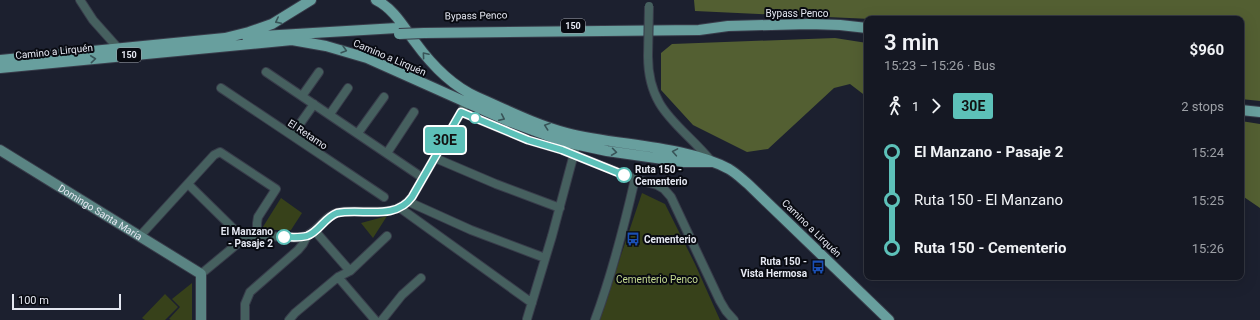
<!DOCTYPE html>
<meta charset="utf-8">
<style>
:root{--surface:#151823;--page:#1e212b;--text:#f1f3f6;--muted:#9da0a6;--line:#343741}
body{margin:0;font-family:Roboto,sans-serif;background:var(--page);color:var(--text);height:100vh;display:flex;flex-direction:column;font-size:15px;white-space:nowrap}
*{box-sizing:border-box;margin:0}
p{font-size:13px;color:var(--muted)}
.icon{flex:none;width:22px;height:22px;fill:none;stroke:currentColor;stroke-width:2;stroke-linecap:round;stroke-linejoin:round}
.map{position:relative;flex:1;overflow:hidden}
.drawer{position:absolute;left:864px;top:16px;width:380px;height:264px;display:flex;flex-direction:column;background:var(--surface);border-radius:8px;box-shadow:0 4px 16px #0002,0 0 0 1px var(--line)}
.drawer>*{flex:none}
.badge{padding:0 8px;border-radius:3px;font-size:14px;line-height:26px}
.scale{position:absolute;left:12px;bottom:10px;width:109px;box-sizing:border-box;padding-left:4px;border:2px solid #e4e7f1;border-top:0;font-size:11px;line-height:14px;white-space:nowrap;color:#e4e7f1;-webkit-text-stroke:3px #080a11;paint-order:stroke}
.map>.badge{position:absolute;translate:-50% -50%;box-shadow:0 0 0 2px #fff}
.legs{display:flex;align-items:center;gap:6px;height:44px;padding:0 20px;font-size:13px}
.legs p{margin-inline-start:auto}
.summary{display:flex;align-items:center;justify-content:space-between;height:68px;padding:0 20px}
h1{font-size:22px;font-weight:600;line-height:30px}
ul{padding:0 20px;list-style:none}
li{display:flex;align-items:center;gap:14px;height:48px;font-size:15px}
li i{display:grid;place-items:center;width:6px;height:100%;margin:0 5px;background:currentColor}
li i::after{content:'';width:10px;height:10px;margin:-5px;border:3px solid;border-radius:50%;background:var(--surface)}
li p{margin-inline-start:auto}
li:first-child i{background:linear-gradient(#0000 50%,currentColor 0)}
li:last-child i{background:linear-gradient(currentColor 50%,#0000 0)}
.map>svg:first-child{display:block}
</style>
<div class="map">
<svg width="1260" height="320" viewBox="0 0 1260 320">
<rect width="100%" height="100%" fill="#1c202f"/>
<path fill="#37411a" d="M 642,193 L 665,204 L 695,264 L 720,320 L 599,320 Z
M 281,198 L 302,213 L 291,230 L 261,230 Z
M 387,216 L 373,238 L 361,223 Z
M 192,283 L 192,320 L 171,320 L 169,319 L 180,307 L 172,299 Z
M 165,294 L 178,307 L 165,320 L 145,320 L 142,318 Z"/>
<path fill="#535f32" d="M 694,0 L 1260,0 L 1260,101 L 1241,99 L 1241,19 L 871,19 L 695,11 Z
M 835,38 L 867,43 L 867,97 L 850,84 L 834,88 L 768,149 L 747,152 L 693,125 L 661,90 L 661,53 L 672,44 Z
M 1241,121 L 1260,124 L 1260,208 L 1241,195 Z"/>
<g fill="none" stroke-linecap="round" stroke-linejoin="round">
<g stroke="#383c4a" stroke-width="10">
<path id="street" d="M 80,0 L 93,20 L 118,48
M 648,56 C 648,112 681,124 712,162
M 266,72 L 423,178
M 221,88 L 384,197
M 302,96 L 319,72
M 461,112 L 528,140 L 562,150 L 635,179 L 657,185 L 664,189 L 671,197 L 720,301 L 726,311 L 734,320
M 330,114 L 348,88
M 358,133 L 384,97
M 292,135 L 314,104
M 387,153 L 414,112
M 435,158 L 496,184 L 560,208
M 188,184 L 244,239
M 409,202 L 471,230 L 545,258
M 400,208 L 532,303
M 315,231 L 350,271
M 140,236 L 214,155 L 220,152 L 276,189 L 258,217 L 257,223 L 257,235
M 201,274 L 242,240 L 249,236 C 266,233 285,240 302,237 C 318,234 323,215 340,212 C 364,208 395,220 412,197 L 464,107
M 338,277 L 375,320
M 527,319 L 552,236 L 575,150
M 245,320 L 245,304 L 250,292 L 298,250 L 303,244 L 307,236
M 289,320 L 295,313 L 338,277 L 350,271 L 387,236
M 382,320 L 402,295 L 421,278
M 595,320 C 612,274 624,227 635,179"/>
</g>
<g stroke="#383c4a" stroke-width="12">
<g id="secondary">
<path id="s1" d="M 0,150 L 201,274 L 201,320"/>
</g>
</g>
<g stroke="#383c4a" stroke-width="12">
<path id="primary" d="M 376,0 C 394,9 403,26 415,42 C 431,64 452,86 477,97 C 507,110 536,125 567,133 C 618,146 683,145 729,169 C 736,173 742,179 748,184 L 889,320
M 424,33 L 699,30 L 728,26 L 809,24 L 840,25 L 867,28
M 247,37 L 397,28
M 0,60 L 225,38 L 249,32 L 272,24 L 311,0
M 0,68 L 292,40 L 326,46 L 367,58 L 508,121 L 565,142 L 607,151 L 684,162 L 712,162
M 1241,110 L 1260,112"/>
</g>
<use href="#street" stroke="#46605f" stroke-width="8"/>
<use href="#secondary" stroke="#5a8483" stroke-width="10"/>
<use href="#primary" stroke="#689f9e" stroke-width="10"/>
<g stroke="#383c4a" stroke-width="10" stroke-linecap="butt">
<path id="street-bridge" d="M 648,56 L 649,6"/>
</g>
<g stroke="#383c4a" stroke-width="12" stroke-linecap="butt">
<path id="primary-bridge" d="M 399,34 L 424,33"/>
</g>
<use href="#street-bridge" stroke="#46605f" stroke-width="8"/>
<use href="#primary-bridge" stroke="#689f9e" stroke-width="10"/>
</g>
<defs><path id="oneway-chevron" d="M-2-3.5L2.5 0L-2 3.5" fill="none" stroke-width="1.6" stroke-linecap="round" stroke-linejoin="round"/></defs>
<g stroke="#385458">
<use href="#oneway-chevron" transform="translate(278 21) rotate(153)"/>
<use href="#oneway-chevron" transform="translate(344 50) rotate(16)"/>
<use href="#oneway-chevron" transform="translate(425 55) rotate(-130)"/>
<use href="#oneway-chevron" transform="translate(93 59) rotate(-6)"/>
<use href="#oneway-chevron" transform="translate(502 118) rotate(24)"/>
<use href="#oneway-chevron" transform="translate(547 126) rotate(-161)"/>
<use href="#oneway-chevron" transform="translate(614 152) rotate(8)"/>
<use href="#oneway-chevron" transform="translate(675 152) rotate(-170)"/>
</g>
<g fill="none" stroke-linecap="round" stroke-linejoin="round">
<g stroke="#fff" stroke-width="9">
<path id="line-1" d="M 284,237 C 291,237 299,238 307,236 C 319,232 324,218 337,213 C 362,208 395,221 412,197 L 461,112 L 528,140 L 562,150 L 624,175"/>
</g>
<use href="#line-1" stroke="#5dc1b9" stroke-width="6"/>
</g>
<defs>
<g id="bus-bare" transform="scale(1.08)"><path d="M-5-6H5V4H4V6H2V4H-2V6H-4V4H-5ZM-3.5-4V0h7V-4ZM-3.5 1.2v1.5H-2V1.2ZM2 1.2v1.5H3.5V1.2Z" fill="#1a4fb4" stroke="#080a11" stroke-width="2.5" paint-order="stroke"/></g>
</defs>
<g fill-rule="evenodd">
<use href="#bus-bare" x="633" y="239"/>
<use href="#bus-bare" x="818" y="267"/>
</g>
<g fill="#fff" stroke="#5dc1b9" stroke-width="2">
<circle cx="475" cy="118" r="5"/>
<circle cx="624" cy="175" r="7"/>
<circle cx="284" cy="237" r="7"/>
</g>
<g text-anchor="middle" stroke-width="4" stroke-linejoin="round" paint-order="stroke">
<g fill="#080a11" stroke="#a2a5ae" stroke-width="1">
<rect x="561" y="19" width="24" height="14" rx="3"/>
<rect x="117" y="48" width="24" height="14" rx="3"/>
</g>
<g font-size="9" font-weight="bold" fill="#e4e7f1">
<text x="573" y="29">150</text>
<text x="129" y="58">150</text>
</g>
<g font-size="10" fill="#e4e7f1" stroke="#080a11">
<text x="797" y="17">Bypass Penco</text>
<text transform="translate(476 15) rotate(-1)" y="4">Bypass Penco</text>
<text transform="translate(54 51) rotate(-6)" y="4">Camino a Lirquén</text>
<text transform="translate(390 57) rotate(23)" y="4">Camino a Lirquén</text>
<text transform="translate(308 134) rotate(34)" y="4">El Retamo</text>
<text dy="4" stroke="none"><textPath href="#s1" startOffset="118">Domingo Santa María</textPath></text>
<text transform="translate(812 228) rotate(44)" y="4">Camino a Lirquén</text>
</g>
<g font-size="10" font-weight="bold" fill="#e4e7f1" stroke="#080a11" text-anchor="start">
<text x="635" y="173">Ruta 150 -<tspan x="635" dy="12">Cementerio</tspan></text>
<text x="273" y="235" text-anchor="end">El Manzano<tspan x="273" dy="12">- Pasaje 2</tspan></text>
</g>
<g font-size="10" font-weight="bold" fill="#e4e7f1" stroke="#080a11" text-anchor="start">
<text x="644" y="243">Cementerio</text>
<text x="807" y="265" text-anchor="end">Ruta 150 -<tspan x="807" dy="12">Vista Hermosa</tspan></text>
</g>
<g font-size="10" fill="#c4d990" stroke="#080a11">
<text x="657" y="283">Cementerio Penco</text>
</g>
</g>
</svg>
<div class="scale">100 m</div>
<b class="badge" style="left:445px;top:140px;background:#5dc1b9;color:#111">30E</b>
<section class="drawer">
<div class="summary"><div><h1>3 min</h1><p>15:23 – 15:26 · Bus</p></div><b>$960</b></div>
<div class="legs"><svg class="icon" aria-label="walk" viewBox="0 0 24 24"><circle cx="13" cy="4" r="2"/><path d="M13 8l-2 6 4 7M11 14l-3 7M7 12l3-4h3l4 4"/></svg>1<svg class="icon" aria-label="forward" viewBox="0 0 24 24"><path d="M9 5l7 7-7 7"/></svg><b class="badge" style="background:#5dc1b9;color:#111">30E</b><p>2 stops</p></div>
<ul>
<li><i style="color:#5dc1b9"></i><b>El Manzano - Pasaje 2</b><p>15:24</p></li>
<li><i style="color:#5dc1b9"></i><span>Ruta 150 - El Manzano</span><p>15:25</p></li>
<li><i style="color:#5dc1b9"></i><b>Ruta 150 - Cementerio</b><p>15:26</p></li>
</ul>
</section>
</div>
